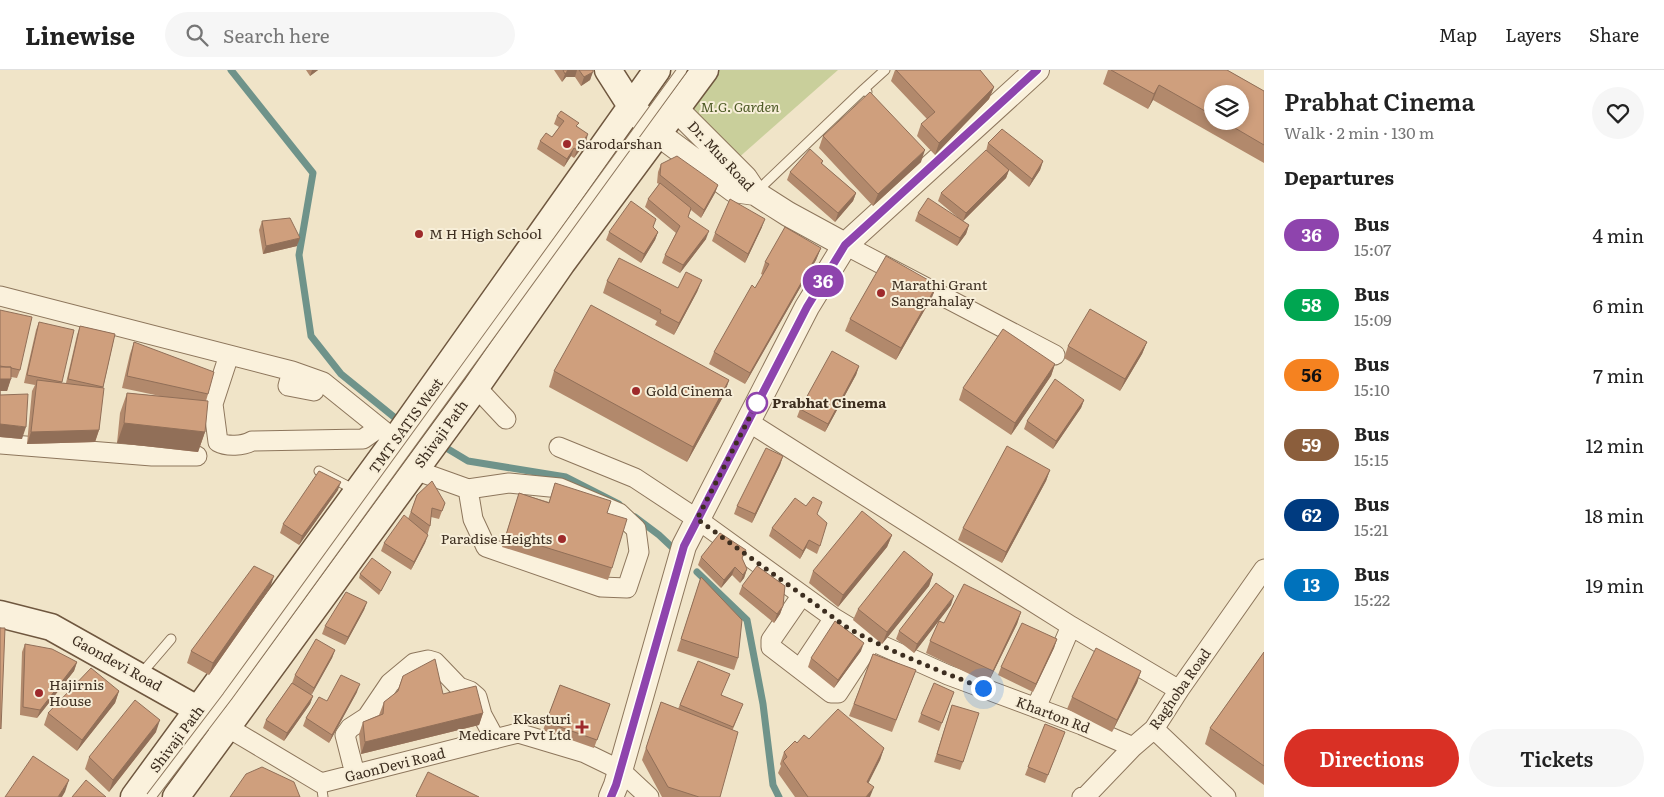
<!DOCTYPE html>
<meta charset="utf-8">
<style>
:root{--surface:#fff;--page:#f6f6f6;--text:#222;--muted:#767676;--line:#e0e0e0;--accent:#d93025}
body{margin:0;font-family:Literata,serif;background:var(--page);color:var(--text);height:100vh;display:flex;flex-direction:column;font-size:19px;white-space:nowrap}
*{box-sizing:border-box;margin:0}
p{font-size:16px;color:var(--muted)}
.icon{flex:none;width:28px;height:28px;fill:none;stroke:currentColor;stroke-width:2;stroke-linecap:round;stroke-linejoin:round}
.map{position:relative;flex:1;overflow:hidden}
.side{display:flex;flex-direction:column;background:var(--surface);width:400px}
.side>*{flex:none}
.badge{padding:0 10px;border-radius:16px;font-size:18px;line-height:32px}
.tools{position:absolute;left:1204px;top:15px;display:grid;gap:10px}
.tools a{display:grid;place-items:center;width:45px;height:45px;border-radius:50%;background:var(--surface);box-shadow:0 2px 8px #0003;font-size:25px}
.you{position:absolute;width:25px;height:25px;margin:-12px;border:4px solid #fff;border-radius:50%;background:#1a73e8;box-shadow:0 0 0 8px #1a73e833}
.map>.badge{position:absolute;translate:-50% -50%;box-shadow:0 0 0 2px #fff}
h2{padding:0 20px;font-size:19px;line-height:45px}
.round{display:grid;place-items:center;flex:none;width:52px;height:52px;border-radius:26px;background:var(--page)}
.headline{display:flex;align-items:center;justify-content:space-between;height:85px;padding:0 20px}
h1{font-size:24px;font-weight:600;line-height:38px}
.action{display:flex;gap:10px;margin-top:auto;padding:10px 20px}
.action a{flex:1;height:58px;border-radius:30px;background:var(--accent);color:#fff;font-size:20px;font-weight:600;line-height:58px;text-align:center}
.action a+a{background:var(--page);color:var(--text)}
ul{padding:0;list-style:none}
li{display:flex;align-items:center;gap:15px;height:70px;padding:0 20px}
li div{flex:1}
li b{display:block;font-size:19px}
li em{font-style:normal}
li .badge{min-width:55px;font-weight:700;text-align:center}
header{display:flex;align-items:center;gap:30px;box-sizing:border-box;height:70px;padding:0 25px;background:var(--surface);border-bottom:1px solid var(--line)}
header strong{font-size:24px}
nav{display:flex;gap:28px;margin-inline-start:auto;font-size:18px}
.search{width:350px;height:45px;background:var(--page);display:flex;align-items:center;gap:12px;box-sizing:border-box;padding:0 18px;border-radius:28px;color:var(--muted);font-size:19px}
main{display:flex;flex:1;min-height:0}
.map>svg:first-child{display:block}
</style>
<header>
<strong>Linewise</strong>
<div class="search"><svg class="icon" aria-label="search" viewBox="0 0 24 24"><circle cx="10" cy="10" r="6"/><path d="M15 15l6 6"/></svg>Search here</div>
<nav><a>Map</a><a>Layers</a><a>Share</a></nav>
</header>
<main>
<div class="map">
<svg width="1264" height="727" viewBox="0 0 1264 727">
<rect width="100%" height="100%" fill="#f0e4c8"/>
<path fill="#c9cf9b" d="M 716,0 L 838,0 L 736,90 L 689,37 Z"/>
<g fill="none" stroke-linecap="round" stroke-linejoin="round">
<path stroke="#6f938a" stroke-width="7" d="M 231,0 L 313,103 L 299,185 L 311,266 L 341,304 L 394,347
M 418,361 L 468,391 L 566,407 L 619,434
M 635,447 L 659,465 L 676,481
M 697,502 L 747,550 L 763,634 L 773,715 L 779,727"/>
<g stroke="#8d765c" stroke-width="11">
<path id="service" d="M 867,22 L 864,19 L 885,0
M 755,123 L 864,19
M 319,401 L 355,420
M 141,604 L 171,569
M 321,713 L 323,727"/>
</g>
<g stroke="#8d765c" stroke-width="21">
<path id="minor" d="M 845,175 L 1055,285
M 0,226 L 292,301 L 323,312 L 395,370
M 229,285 L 213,334 L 218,372 C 227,377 243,376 252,371 L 363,369 L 379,358
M 292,301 L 288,316 L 314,321
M 476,317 L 506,349
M 747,351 L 1071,556 L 1179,620
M 0,374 L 152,386 L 197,386
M 559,377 L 635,408 L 697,449 L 834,548 L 872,571 L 948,605 L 1082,655 L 1133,677
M 415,400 L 468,419 L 509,413 L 560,418 L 619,443 L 636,459 L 639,482 L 627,518 L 601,517 L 486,477 L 473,449 L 468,419
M 802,525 L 771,570 L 771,577 L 831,623 L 838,623 L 872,571
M 800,599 L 834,548
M 1036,638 L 1071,556
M 227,657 L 321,713 L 518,663 L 585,683 L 620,700 L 649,727
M 1154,659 L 1226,727
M 355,704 L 345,665 L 350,658 L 367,647 L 390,613 L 414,593 L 428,590 L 435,592 L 459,617 L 470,621 L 477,627 L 482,645 L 495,669
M 1082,727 L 1087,725 L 1133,677 L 1154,659 L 1179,620 L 1264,499"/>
</g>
<g stroke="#8d765c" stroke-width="26">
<path id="tertiary" d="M 676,39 L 745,108 L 755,123 L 788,144 L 845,175
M 657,63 L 734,120 L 755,123
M 611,727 L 616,715 L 684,476 L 807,237 L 845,175 L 1037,0"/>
</g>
<g stroke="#6f573f" stroke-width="29">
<path id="secondary" d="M 608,0 L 631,36 L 642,48
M 0,544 L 51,557 L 213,648
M 134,727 L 395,370 L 657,0
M 176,727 L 476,317 L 562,193 L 705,0"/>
</g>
<use href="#service" stroke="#faf1dc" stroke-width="9"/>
<use href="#minor" stroke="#faf1dc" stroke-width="19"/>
<use href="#tertiary" stroke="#faf1dc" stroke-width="24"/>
<use href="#secondary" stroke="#faf1dc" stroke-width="26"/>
<g stroke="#8d765c" stroke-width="11" stroke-linecap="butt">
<path id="service-bridge" d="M 151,727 L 227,627 L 682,0"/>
</g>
<use href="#service-bridge" stroke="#faf1dc" stroke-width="9"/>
</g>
<path fill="#b2896c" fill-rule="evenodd" d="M 306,0 L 318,0 L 310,6 Z
M 554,0 L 593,0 L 590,10 L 581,16 L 575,7 L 566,7 L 562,12 Z
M 895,0 L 980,0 L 994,17 L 989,29 L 935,85 L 917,66 L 921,54 L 927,49 L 891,11 Z
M 1108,0 L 1227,0 L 1264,21 L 1264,93 L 1153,30 L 1148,39 L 1103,14 ZM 1212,24 L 1240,51 L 1212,51 Z
M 557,46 L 577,56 L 586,72 L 574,88 L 571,86 L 564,97 L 537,79 L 540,71 L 552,67 L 559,57 L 554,54 Z
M 823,66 L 921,92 L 873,136 L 819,78 Z
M 988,73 L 1043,91 L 1040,100 L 1029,117 L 1009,100 L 1006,108 L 963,151 L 969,155 L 966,164 L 957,176 L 915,151 L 918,143 L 962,151 L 938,131 L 941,123 L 986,81 Z
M 823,91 L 822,94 L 856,123 L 853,131 L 835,152 L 787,110 L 790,102 Z
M 661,94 L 718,115 L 715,123 L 701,148 L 691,140 L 688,147 L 706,169 L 680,203 L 662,193 L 665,185 L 676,163 L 645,137 L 648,129 L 659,114 L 657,113 L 658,102 Z
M 262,151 L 297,176 L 263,184 L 259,160 Z
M 762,157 L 745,193 L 712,171 L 715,163 Z
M 653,158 L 658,162 L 655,170 L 641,193 L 606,170 L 609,162 Z
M 821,178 L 816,190 L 745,314 L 709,294 L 714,282 L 755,218 L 763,205 L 761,204 L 765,192 Z
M 702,210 L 697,222 L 674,265 L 655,255 L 657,251 L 603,223 L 607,211 L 678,218 Z
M 937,215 L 932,227 L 896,290 L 845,261 L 850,249 Z
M 0,240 L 20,300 L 17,308 L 11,307 L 7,321 L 0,321 L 0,325 L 22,369 L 0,367 Z
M 39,252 L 62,313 L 66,313 L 77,265 L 80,256 L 115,264 L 103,318 L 99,360 L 95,372 L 27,374 L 32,321 L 35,315 L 24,313 L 36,260 Z
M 134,272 L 208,324 L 206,331 L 205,362 L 198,382 L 117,373 L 120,343 L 127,323 L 160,326 L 122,318 L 130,284 Z
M 1147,272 L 1142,284 L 1120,321 L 1064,288 L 1068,276 Z
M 1055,294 L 1051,306 L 1011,365 L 959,330 L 963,318 Z
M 859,296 L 856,305 L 825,362 L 797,347 L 800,339 Z
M 554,301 L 729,310 L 724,325 L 687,392 L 549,317 Z
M 1084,330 L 1081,338 L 1053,379 L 1024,359 L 1027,351 Z
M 783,386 L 780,395 L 752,453 L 734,444 L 737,436 Z
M 1050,400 L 1046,411 L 1002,493 L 958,470 L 963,458 Z
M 555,413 L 607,443 L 612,498 L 608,510 L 502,477 L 519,423 L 549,432 Z
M 338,420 L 299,475 L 280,463 L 283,454 Z
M 417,425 L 445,433 L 439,449 L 431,447 L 430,456 L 425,473 L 411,500 L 381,481 L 384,473 L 408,449 Z
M 817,444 L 820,476 L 817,484 L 806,478 L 800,489 L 769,466 L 772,458 Z
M 892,465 L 887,477 L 838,537 L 809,513 L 813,501 Z
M 701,487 L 742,489 L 747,499 L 744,508 L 740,513 L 732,505 L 721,518 L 698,495 Z
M 391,502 L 379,525 L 359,508 L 360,504 Z
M 933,504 L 929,516 L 882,574 L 853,550 L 858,539 Z
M 701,507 L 738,588 L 734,600 L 677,581 Z
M 742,516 L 783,536 L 780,544 L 774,553 L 739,524 Z
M 270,518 L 209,605 L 187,593 L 191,581 Z
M 367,532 L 364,540 L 345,575 L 322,564 L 325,556 Z
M 951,535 L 914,583 L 896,569 L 899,561 Z
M 1021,542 L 1017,554 L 988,613 L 926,583 L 930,571 L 944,553 Z
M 1057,569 L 1054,578 L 1033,622 L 998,605 L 1001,597 Z
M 25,574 L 77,592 L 74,601 L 37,648 L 20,645 L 22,582 Z
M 335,580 L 332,588 L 311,625 L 313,626 L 310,634 L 284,671 L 263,658 L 266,650 L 292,613 L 295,605 Z
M 861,581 L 834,618 L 808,597 L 811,588 Z
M 1264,582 L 1264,715 L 1205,674 L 1210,658 Z
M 873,584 L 916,600 L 892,662 L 849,646 Z
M 698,591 L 722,625 L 740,642 L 733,659 L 720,727 L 662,727 L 642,690 L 661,632 L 678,639 Z
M 1141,601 L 1137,613 L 1112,662 L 1067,639 L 1072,627 Z
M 403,606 L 483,643 L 479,655 L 361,684 L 359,664 L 363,652 L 379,645 L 384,632 L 397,622 Z
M 560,615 L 610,634 L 594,678 L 543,660 Z
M 119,621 L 115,633 L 77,681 L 44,655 L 48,643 Z
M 357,622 L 329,673 L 303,656 L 306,648 L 327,631 Z
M 954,622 L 939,661 L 918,652 L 921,644 Z
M 952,635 L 963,692 L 960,700 L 934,692 Z
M 1045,654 L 1065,662 L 1045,713 L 1025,705 Z
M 156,662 L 109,722 L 85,699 L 89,687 Z
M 797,673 L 884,678 L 880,690 L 868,713 L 870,727 L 795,727 L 778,703 L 781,696 L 780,694 L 784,682 Z"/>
<path fill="#916f58" d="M 312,0 L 318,0 L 310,6 Z
M 568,0 L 577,0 L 575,7 L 566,7 L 562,12 L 565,4 Z
M 593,2 L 590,10 L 581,16 L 584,7 Z
M 1159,15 L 1153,30 L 1148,39 L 1154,24 Z
M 994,17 L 989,29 L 935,85 L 939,73 Z
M 588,64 L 586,72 L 574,88 L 577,80 Z
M 574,78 L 571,86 L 564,97 L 567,89 Z
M 925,80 L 921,92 L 873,136 L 878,124 Z
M 1043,91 L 1040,100 L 1029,117 L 1032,109 Z
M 1009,100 L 1006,108 L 963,151 L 966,143 Z
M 718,115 L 715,123 L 701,148 L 704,140 Z
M 856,123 L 853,131 L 835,152 L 838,143 Z
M 765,149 L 762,157 L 745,193 L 748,184 Z
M 969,155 L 966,164 L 957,176 L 960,168 Z
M 709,161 L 706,169 L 680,203 L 683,195 Z
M 658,162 L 655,170 L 641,193 L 644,184 Z
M 300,168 L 297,176 L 263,184 L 266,176 Z
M 821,178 L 816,190 L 745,314 L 750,303 Z
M 702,210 L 697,222 L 674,265 L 679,253 Z
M 937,215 L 932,227 L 896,290 L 901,278 Z
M 1147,272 L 1142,284 L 1120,321 L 1125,309 Z
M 1055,294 L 1051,306 L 1011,365 L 1015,353 Z
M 859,296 L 856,305 L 825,362 L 828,354 Z
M 0,309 L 11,309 L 7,321 L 0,321 Z
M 729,310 L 724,325 L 687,392 L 693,377 Z
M 1084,330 L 1081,338 L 1053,379 L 1056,371 Z
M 124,353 L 205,362 L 198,382 L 117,373 Z
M 0,354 L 26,357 L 22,369 L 0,367 Z
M 99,360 L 95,372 L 27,374 L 31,362 Z
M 783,386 L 780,395 L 752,453 L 755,444 Z
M 1050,400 L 1046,411 L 1002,493 L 1006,482 Z
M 341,412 L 338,420 L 299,475 L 302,466 Z
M 428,465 L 425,473 L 411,500 L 414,492 Z
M 892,465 L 887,477 L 838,537 L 843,525 Z
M 809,470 L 806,478 L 800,489 L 803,481 Z
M 735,497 L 732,505 L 721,518 L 724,510 Z
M 747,499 L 744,508 L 740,513 L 743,505 Z
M 933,504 L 929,516 L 882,574 L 887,562 Z
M 274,506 L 270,518 L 209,605 L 213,593 Z
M 954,526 L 951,535 L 914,583 L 917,574 Z
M 367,532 L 364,540 L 345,575 L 348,567 Z
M 783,536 L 780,544 L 774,553 L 777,544 Z
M 1021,542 L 1017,554 L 988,613 L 993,601 Z
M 1057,569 L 1054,578 L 1033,622 L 1036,614 Z
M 864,573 L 861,581 L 834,618 L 838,610 Z
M 335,580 L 332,588 L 311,626 L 314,618 Z
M 77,592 L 74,601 L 37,648 L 40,640 Z
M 1141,601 L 1137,613 L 1112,662 L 1117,650 Z
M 360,614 L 357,622 L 329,673 L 332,665 Z
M 119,621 L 115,633 L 77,681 L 82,670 Z
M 313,626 L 310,634 L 284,671 L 287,663 Z
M 483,643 L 479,655 L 361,684 L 365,672 Z
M 160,650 L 156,662 L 109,722 L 113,710 Z
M 884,678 L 880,690 L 863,724 L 867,712 Z
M 69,710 L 65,722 L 62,727 L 58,727 Z
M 874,717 L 870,727 L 866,727 Z"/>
<path fill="#cf9f7d" stroke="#916f58" d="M 563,0 L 568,0 L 565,4 Z
M 579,0 L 593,0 L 593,2 L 584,7 Z
M 896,0 L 980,0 L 994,17 L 939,73 L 921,54 L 935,42 Z
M 1111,0 L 1227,0 L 1264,21 L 1264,75 L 1223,51 L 1240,51 L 1240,24 L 1212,24 L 1212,45 L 1159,15 L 1154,24 Z
M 870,22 L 925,80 L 878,124 L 823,66 Z
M 561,41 L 579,53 L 576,56 L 588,64 L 577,80 L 574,78 L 567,89 L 540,71 L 546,63 L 552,67 L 564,51 L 557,46 Z
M 1002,59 L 1043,91 L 1032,109 L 988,73 Z
M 810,79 L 823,91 L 821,93 L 856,123 L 838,143 L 790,102 Z
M 986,80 L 1009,100 L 966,143 L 941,123 Z
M 677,86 L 718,115 L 704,140 L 660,105 L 661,94 Z
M 660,113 L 691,138 L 688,147 L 709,161 L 683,195 L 665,185 L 680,156 L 648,129 Z
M 928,128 L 969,155 L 960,168 L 918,143 Z
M 730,129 L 765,149 L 748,184 L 715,163 Z
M 631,131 L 656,149 L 653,157 L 658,162 L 644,184 L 609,162 Z
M 290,148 L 300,168 L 266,176 L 262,151 Z
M 785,157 L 821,178 L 750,303 L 714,282 L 752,215 L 755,218 L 769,194 L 765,192 Z
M 886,186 L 937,215 L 901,278 L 850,249 Z
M 619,188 L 678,218 L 686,202 L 702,210 L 679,253 L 660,243 L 661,240 L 607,211 Z
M 591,235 L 729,310 L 693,377 L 554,301 Z
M 1090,239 L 1147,272 L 1125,309 L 1068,276 Z
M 0,240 L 32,247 L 20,300 L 11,298 L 11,297 L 6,297 L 0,296 Z
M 39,252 L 74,260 L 62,312 L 27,305 Z
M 80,256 L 115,264 L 103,317 L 68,309 Z
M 1003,259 L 1055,294 L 1015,353 L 963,318 Z
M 134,272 L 214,302 L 208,324 L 127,306 Z
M 832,281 L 859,296 L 828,354 L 800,339 Z
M 0,297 L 11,297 L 11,309 L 0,309 Z
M 1055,309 L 1084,330 L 1056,371 L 1027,351 Z
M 37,310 L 104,318 L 99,360 L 31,362 Z
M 0,318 L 0,325 L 28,324 L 26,357 L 0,354 Z
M 127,323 L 208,331 L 205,362 L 124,353 Z
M 1007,376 L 1050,400 L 1006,482 L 963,458 Z
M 766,378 L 783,386 L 755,444 L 737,436 Z
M 319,401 L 341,412 L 302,466 L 283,454 Z
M 432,411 L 445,433 L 442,441 L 432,438 L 430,456 L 411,442 L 417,425 Z
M 555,413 L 611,431 L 607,443 L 627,449 L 612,498 L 506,465 L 519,423 L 549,433 Z
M 813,427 L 822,432 L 817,444 L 827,453 L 820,476 L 809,470 L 803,481 L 772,458 L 795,428 L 806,436 Z
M 862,441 L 892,465 L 843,525 L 813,501 Z
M 404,445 L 428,465 L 414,492 L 384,473 Z
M 720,463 L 746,480 L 742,488 L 747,499 L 743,505 L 735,497 L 724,510 L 701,487 Z
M 904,481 L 933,504 L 887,562 L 858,539 Z
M 372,488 L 391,502 L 381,521 L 360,504 Z
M 254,496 L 274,506 L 213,593 L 191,581 Z
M 757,496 L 785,516 L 783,536 L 777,544 L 742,516 Z
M 701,507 L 742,550 L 738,588 L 681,569 Z
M 936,513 L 954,526 L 917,574 L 899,561 Z
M 964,514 L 1021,542 L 993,601 L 930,571 L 939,551 L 944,553 Z
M 346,522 L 367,532 L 348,567 L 325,556 Z
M 835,551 L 864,573 L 838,610 L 811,588 Z
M 1022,553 L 1057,569 L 1036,614 L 1001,597 Z
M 0,558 L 5,558 L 1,659 L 0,658 Z
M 316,569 L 335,580 L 314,618 L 295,605 Z
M 25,574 L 52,579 L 77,592 L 40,640 L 23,637 Z
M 1096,578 L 1141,601 L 1117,650 L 1072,627 Z
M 1264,582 L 1264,696 L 1210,658 Z
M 873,584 L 916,600 L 896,650 L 854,634 Z
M 435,589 L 443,624 L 476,616 L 483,643 L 365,672 L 363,652 L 383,644 L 384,632 L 398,621 L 403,606 Z
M 698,591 L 730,604 L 721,625 L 743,634 L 733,657 L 680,635 Z
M 91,598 L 119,621 L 82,670 L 48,643 Z
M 341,605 L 360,614 L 332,665 L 306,648 L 319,627 L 327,631 Z
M 292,613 L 313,626 L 287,663 L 266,650 Z
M 934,613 L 954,622 L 942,653 L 921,644 Z
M 560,615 L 610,634 L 597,670 L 546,652 Z
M 135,630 L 160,650 L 113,710 L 89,687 Z
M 661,632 L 738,662 L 720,727 L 699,727 L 668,717 L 646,678 Z
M 952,635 L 979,643 L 963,692 L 937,684 Z
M 838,639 L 884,678 L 867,712 L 874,717 L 866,727 L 808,727 L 783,691 L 787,687 L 784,682 L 795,671 L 797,673 L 804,665 L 809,669 Z
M 1045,654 L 1065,662 L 1048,705 L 1028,697 Z
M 33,686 L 69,710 L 58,727 L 5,727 Z
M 262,697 L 294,712 L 300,727 L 230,727 L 246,704 Z
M 428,702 L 479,727 L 417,727 L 416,726 Z
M 86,710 L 106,727 L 72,727 Z"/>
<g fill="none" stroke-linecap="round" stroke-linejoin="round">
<g stroke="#fff" stroke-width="11">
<path id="line" d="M 611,727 L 616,715 L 684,476 L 807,237 L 845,175 L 1037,0"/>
</g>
<use href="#line" stroke="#8e44ad" stroke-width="8"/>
<path stroke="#3d2e20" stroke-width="5" stroke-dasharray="0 9" d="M 757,333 L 697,449 L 848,558 C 891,582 937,600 983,618"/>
</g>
<g fill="#9e2a2b" stroke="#f7eed8" stroke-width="2">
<circle cx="567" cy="74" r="5"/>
<circle cx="419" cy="164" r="5"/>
<circle cx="881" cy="223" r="5"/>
<circle cx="636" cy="321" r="5"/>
<circle cx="562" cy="469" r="5"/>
<circle cx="39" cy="623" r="5"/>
<path d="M579.5 649.5h5v5h5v5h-5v5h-5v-5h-5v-5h5z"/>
</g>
<circle fill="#fff" stroke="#8e44ad" stroke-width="2.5" cx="757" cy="333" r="10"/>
<g text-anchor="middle" stroke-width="4" stroke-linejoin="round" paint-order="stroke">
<g font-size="14" font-style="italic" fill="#4d5a26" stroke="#f7eed8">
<text x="740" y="42">M.G. Garden</text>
</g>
<g font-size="14" fill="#3d2e20" stroke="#f7eed8" text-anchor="start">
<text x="577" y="79">Sarodarshan</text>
<text x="429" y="169">M H High School</text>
<text x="891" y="220">Marathi Grant<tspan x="891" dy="16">Sangrahalay</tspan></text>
<text x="646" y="326">Gold Cinema</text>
<text x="552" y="474" text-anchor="end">Paradise Heights</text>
<text x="49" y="620">Hajirnis<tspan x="49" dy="16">House</tspan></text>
<text x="571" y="654" text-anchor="end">Kkasturi<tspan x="571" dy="16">Medicare Pvt Ltd</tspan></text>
</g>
<g font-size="14" fill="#3d2e20" stroke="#f7eed8">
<text transform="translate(721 86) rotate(47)" y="5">Dr. Mus Road</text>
<text transform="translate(406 356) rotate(-54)" y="5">TMT SATIS West</text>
<text transform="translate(441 364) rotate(-54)" y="5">Shivaji Path</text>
<text transform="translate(117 593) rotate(29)" y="5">Gaondevi Road</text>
<text transform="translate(1180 619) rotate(-55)" y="5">Raghoba Road</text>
<text transform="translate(1053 645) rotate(21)" y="5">Kharton Rd</text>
<text transform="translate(177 669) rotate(-53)" y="5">Shivaji Path</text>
<text transform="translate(395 695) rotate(-14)" y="5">GaonDevi Road</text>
</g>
<g font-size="14" font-weight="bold" fill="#3d2e20" stroke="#f7eed8" text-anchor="start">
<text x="772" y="338">Prabhat Cinema</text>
</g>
</g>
</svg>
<div class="tools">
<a><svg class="icon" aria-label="layers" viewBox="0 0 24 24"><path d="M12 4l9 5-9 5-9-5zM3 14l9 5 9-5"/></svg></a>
</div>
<div class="you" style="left:983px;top:618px"></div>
<b class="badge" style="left:823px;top:211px;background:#8e44ad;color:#fff">36</b>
</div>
<section class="side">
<div class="headline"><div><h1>Prabhat Cinema</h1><p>Walk · 2 min · 130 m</p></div><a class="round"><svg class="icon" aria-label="heart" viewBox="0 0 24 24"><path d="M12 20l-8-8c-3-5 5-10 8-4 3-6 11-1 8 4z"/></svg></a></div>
<h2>Departures</h2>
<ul>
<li><span class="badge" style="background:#8e44ad;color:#fff">36</span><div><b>Bus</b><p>15:07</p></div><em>4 min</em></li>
<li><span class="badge" style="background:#00a651;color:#fff">58</span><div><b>Bus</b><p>15:09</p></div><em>6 min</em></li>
<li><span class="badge" style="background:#f58220;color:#111">56</span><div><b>Bus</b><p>15:10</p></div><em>7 min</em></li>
<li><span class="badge" style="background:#8b5e3c;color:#fff">59</span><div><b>Bus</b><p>15:15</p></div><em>12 min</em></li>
<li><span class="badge" style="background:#003b80;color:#fff">62</span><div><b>Bus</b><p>15:21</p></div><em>18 min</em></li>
<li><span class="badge" style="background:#0072bc;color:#fff">13</span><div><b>Bus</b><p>15:22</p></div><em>19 min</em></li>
</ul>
<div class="action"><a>Directions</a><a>Tickets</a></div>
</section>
</main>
